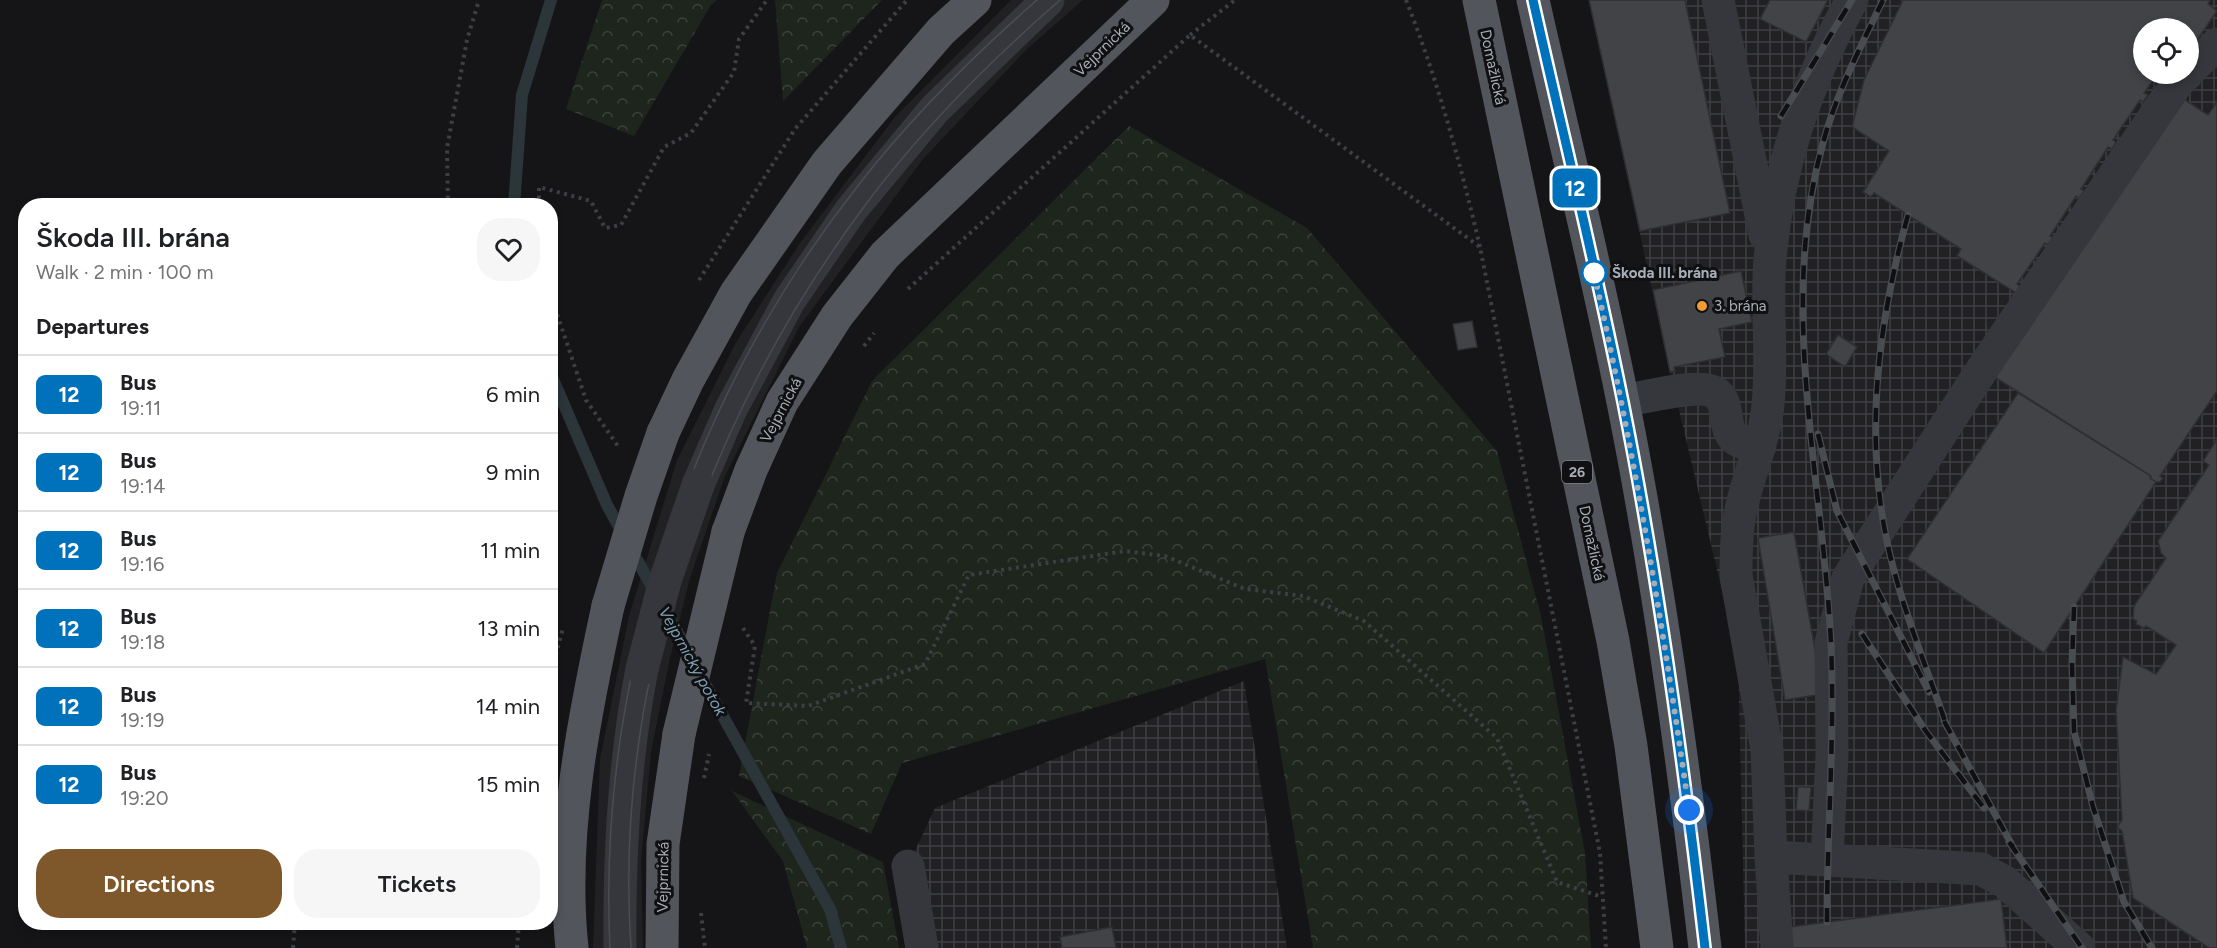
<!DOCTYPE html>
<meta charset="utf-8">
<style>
:root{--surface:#fff;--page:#f6f6f6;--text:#202124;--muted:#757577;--line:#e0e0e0;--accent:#7e582b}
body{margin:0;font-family:Figtree,sans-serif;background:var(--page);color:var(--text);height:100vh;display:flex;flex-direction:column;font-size:22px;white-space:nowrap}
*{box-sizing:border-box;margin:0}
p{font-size:20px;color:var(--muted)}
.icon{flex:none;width:33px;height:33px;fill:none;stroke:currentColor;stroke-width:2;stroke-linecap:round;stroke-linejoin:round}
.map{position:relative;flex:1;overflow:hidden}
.details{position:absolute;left:18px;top:198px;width:540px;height:732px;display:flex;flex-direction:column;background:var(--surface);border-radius:24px;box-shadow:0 3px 9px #0003}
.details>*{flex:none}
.badge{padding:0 12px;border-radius:9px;font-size:21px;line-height:39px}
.fabs{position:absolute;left:2133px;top:18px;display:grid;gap:12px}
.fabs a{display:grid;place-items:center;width:66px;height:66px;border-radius:50%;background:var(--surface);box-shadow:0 3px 9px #0003;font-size:30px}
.you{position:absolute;width:30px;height:30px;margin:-15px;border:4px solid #fff;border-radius:50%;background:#1a73e8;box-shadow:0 0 0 9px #1a73e833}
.map>.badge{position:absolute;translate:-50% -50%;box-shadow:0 0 0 3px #fff}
h2{padding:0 18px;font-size:22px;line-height:54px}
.round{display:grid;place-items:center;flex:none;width:63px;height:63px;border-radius:24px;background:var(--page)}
.head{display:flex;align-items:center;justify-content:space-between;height:102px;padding:0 18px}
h1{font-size:28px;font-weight:600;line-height:45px}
.cta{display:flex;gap:12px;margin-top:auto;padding:12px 18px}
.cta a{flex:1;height:69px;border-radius:24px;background:var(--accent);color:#fff;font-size:24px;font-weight:600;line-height:69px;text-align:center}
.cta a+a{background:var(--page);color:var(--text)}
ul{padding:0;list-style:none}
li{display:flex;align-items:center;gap:18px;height:78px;padding:0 18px;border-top:2px solid var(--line)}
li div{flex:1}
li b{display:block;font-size:22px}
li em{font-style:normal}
li .badge{min-width:66px;font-weight:700;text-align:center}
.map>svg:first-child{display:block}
</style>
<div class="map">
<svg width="2217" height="948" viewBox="0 0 2217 948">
<defs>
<pattern id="industrial-grid" width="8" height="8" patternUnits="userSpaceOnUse" patternTransform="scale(1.5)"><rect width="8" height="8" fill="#212124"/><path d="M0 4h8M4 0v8" fill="none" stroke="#3e3f42"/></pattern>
<pattern id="forest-crowns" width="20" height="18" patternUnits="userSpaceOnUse" patternTransform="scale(1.5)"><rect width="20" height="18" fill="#1d251d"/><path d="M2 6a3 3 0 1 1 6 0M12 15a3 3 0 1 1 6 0" fill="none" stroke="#3b423c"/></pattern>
</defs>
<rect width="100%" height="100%" fill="#151517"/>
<path fill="#212124" d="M 1011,0 L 1083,0 L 1026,50 L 923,159 L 799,327 L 725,476 L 690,578 L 670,658 L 651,752 L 641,861 L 643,948 L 593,948 L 600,759 L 629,616 L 677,460 L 735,344 L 800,243 L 894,118 Z"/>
<path fill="url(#industrial-grid)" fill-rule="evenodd" d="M 1589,0 L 2217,0 L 2217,948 L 1745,948 L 1738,658 L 1670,372 ZM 2144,28 L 2188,28 L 2188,74 L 2144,74 Z
M 1244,681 L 1287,948 L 922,948 L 908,866 L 935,808 Z"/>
<path fill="url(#forest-crowns)" d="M 602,0 L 717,0 L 711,5 L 634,136 L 566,109 Z
M 775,0 L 882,0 L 783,101 Z
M 1129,126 L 1307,228 L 1497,451 L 1541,616 L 1585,853 L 1591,948 L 1313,948 L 1265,659 L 902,763 L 871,834 L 739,776 L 777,573 L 872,381 Z
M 732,791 L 883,862 L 899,948 L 807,948 L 783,861 Z"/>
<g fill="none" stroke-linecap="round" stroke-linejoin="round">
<path stroke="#2b353a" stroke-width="12" d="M 514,206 L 522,95 L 551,0
M 550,372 L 607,505 L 623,534
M 631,549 L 656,594
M 665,610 L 691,657
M 699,673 L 830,909 L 841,948"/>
</g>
<path fill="#414347" stroke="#2f2f33" stroke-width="1.5" d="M 1589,0 L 1685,0 L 1730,213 L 1640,231 Z
M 1770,0 L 1828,0 L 1806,42 L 1760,19 Z
M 1903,0 L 2210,0 L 2208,4 L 2217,11 L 2188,53 L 2188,28 L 2144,28 L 2144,74 L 2158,74 L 2144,93 L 2148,95 L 2143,102 L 2140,100 L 2113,140 L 2116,142 L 2112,149 L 2108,147 L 2081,189 L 2084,191 L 2079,198 L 2076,196 L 2050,236 L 2053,238 L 2048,244 L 2045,243 L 2017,284 L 2020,287 L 2016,293 L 1957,256 L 1961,249 L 1874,193 L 1871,197 L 1863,192 L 1889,151 L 1852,127 L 1864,80 Z
M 2179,96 L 2208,115 L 2217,102 L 2217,391 L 2160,476 L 2163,478 L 2160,482 L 2156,482 L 2150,478 L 2151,476 L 1993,376 Z
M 1741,271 L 1752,322 L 1719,329 L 1725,357 L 1674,367 L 1675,371 L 1670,372 L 1653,290 Z
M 1472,321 L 1477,347 L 1458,350 L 1453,324 Z
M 1838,335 L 1857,347 L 1845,367 L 1826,354 Z
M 2018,393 L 2151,476 L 2150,478 L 2156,482 L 2044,653 L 1907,559 Z
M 2217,439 L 2217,948 L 2209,948 L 2133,898 L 2122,831 L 2117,827 L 2122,820 L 2116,711 L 2123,657 L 2156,674 L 2176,645 L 2146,626 L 2144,628 L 2136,624 L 2137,621 L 2133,619 L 2134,606 L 2166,558 L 2161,553 L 2158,541 L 2209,465 L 2203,461 Z
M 1794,532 L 1823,694 L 1785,700 L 1758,538 Z
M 1798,787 L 1811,787 L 1809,811 L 1796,810 Z
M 2001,899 L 2007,948 L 1793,948 L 1790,927 Z
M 1112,927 L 1116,948 L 1062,948 L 1060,937 Z"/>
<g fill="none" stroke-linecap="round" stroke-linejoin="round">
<path stroke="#3c3f43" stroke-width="4" stroke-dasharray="3 4.5" stroke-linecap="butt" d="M 1406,0 C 1438,81 1460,162 1480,247
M 1190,35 L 1235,0
M 448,206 L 447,148 L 467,40 L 479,0
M 539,206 L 539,187 L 591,201 L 605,228 L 621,225 L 664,147 L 691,133 L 734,72 L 739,39 L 767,0
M 699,280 L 795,129 L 907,0
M 908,289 L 1190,35 L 1480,247 L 1600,853 L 1606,948
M 550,293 L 586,400 L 620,449
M 864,346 L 874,333
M 743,628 L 755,646 L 746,703 L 808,706 L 925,664 L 969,575 L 1125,551 L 1165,556 L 1245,589 L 1303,596 L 1364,621 L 1497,738 L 1557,882 L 1602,897
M 550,677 L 563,628
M 701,913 L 705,948
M 293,948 L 295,922
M 517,948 L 519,922"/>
<path stroke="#36373c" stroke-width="33" d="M 1718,0 L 1765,235
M 2188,72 L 2217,44
M 1623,401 C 1643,398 1697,383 1714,392 C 1732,401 1721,431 1737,440 C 1743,444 1753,445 1760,446
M 698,485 L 731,409 L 789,301 L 851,210 L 935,109 L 1048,0
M 1771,857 L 1767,750 L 1736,575 C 1736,556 1736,538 1739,520 C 1745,481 1764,445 1768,405 C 1773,357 1766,307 1770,259 C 1778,167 1807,81 1852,0
M 908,866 L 922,948
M 620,948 C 619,854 624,761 642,669
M 1777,948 L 1771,857 L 1827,860
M 2079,948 L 2005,882 L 1981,869 L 1827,860 L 1832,754 L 1831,643 L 1848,578 L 1985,365 L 2178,82 L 2187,74"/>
<path stroke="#52555b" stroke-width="33" d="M 1479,0 L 1613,641 L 1631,746 L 1657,948
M 1533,0 C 1563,134 1596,267 1623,402 C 1659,582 1684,765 1705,948
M 663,433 L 688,380 L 736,293 L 827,163 L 941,31 L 975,0
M 728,532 L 751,470 L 782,402 L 837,316 L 885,255 L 1153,0
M 572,948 C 560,834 584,717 608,606
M 662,948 L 663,844 L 679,734"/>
<path stroke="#494c51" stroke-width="1.5" d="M 610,948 C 597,678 690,399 857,187 C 910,118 972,57 1037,0
M 631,948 C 613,682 708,416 866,204 C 922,129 990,61 1060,0"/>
<g stroke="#494c51" stroke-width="7">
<path id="rail" d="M 1781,116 L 1852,0
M 1908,215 C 1876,330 1862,449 1893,567 C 1907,621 1929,674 1947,727
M 1818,434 L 1837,511 L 1929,692
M 2074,607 L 2072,664 L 2074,731 L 2093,807 L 2124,902 L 2152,948
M 1862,634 L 1925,730 L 1984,808
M 1944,721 L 2013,847
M 2009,842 L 2082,948
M 1827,922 C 1827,829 1835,737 1831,644 C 1823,477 1777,308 1823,143 C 1836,94 1861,46 1883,0"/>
</g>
<use href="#rail" stroke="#101012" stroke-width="4.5" stroke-dasharray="14" stroke-linecap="butt"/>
<path stroke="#3c3f43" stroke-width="4" stroke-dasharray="3 4.5" stroke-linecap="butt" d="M 704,778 L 709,754"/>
<path stroke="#36373c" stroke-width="33" d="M 642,669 L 665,581 L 698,485"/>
<path stroke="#52555b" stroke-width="33" d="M 608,606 L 641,496 L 663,433
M 679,734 L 728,532"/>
</g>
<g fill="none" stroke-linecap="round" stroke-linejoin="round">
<g stroke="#fff" stroke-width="14">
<path id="line" d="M 1533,0 C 1563,134 1596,267 1623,402 C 1659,582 1684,765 1705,948"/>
</g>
<use href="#line" stroke="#0072bc" stroke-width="9"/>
<path stroke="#a7adb7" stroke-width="6" stroke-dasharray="0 10.8" d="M 1594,273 L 1592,264 C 1633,445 1663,626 1689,810"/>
</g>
<circle fill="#fff" stroke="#0072bc" stroke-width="3" cx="1594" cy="273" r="12"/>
<circle fill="#f19c33" stroke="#101012" stroke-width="2" cx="1702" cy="306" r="6"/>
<g text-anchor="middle" stroke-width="6" stroke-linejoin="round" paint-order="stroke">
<rect fill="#101012" stroke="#7a7e86" stroke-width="1.5" x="1562" y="461" width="30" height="22" rx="4.5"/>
<g font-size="14" font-weight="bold" fill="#a7adb7">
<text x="1577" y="477">26</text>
</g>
<g font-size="15" fill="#a7adb7" stroke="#101012">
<text transform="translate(1102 49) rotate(-44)" y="5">Vejprnická</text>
<text transform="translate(1493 67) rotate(78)" y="5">Domažlická</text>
<text transform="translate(781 410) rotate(-62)" y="5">Vejprnická</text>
<text transform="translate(1592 543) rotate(78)" y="5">Domažlická</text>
<text transform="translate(663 877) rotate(-89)" y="5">Vejprnická</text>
</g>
<g font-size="15" font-weight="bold" fill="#a7adb7" stroke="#101012" text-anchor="start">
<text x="1612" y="278">Škoda III. brána</text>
</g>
<g font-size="15" fill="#a7adb7" stroke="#101012" text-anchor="start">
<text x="1714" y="311">3. brána</text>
</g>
<g font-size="16" font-style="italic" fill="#7e9fb2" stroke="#101012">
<text transform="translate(693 661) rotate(61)" y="6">Vejprnický potok</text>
</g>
</g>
</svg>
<div class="fabs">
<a><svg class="icon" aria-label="locate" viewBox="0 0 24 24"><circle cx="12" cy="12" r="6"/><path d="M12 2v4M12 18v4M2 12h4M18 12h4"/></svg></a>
</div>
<div class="you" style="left:1689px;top:810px"></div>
<b class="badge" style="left:1575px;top:188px;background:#0072bc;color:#fff">12</b>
<section class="details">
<div class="head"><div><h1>Škoda III. brána</h1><p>Walk · 2 min · 100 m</p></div><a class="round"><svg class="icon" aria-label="heart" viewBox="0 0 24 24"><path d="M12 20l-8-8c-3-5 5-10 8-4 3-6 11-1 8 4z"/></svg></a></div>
<h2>Departures</h2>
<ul>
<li><span class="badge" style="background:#0072bc;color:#fff">12</span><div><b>Bus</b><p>19:11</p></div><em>6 min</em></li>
<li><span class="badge" style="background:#0072bc;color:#fff">12</span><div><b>Bus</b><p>19:14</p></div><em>9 min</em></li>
<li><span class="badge" style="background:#0072bc;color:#fff">12</span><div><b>Bus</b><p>19:16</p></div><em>11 min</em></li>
<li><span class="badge" style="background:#0072bc;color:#fff">12</span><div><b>Bus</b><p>19:18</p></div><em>13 min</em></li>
<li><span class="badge" style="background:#0072bc;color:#fff">12</span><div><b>Bus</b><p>19:19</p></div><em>14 min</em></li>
<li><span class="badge" style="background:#0072bc;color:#fff">12</span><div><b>Bus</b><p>19:20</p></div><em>15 min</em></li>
</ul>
<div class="cta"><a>Directions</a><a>Tickets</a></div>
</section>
</div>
